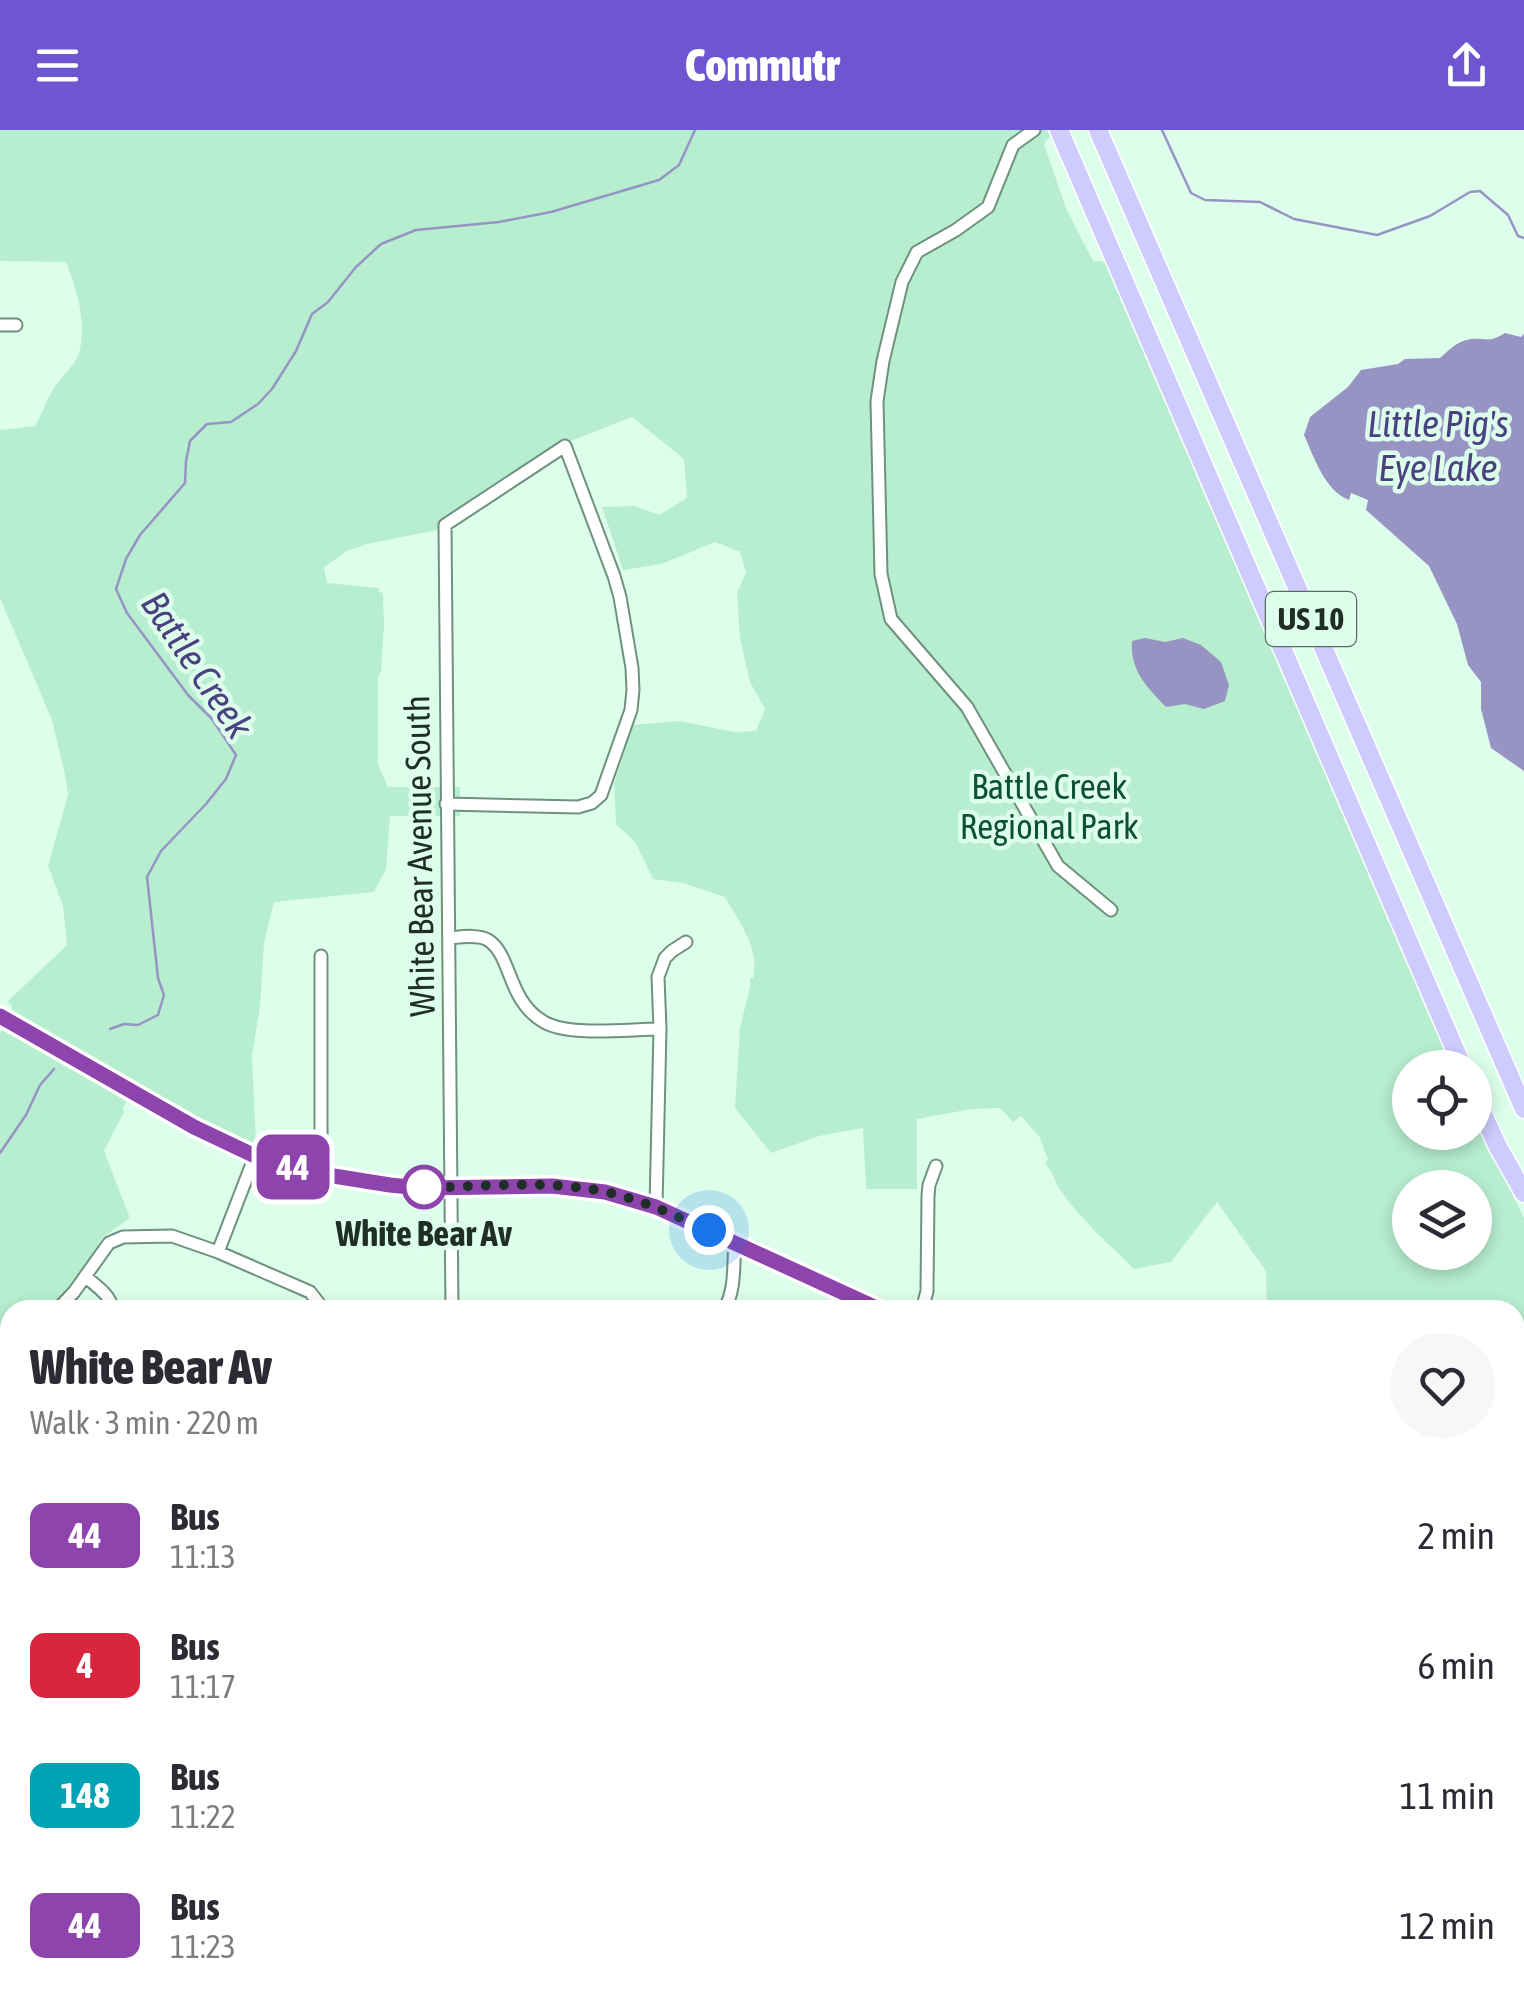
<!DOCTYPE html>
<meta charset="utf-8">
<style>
:root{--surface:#fff;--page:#f7f7f7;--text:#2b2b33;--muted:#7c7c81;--accent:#6d56d0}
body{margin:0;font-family:"Asap Condensed",sans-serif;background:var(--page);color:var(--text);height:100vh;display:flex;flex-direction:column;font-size:38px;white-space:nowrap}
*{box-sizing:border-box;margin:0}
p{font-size:32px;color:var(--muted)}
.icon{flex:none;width:55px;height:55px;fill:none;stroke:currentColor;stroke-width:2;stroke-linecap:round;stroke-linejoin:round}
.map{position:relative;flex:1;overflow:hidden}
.drawer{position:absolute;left:0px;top:1170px;width:1525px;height:712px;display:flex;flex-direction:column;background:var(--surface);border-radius:30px 30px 0 0;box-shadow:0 5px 15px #0003}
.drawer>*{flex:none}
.badge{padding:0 20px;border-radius:15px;font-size:35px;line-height:65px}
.fabs{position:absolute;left:1392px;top:920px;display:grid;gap:20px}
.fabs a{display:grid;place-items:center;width:100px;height:100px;border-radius:50%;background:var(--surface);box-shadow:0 5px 15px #0003;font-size:50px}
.you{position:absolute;width:50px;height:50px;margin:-25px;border:8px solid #fff;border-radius:50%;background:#1a73e8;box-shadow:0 0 0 15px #1a73e833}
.map>.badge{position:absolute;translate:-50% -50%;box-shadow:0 0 0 5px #fff}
.round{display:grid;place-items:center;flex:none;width:105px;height:105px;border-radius:52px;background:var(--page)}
.headline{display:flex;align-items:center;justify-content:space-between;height:170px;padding:0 30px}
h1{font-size:48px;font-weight:800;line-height:75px}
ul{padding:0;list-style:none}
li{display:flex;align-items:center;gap:30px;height:130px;padding:0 30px}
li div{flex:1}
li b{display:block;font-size:38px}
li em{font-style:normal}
li .badge{min-width:110px;font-weight:700;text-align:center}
header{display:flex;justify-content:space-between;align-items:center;height:130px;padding:0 30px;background:var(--accent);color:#fff;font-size:45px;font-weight:800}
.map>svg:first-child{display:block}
</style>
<header><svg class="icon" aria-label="menu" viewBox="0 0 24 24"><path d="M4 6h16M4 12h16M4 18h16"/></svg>Commutr<svg class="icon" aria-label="share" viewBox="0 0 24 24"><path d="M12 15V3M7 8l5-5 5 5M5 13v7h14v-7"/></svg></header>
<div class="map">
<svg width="1524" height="1881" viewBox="0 0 1524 1881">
<rect width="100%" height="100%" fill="#defeec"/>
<path fill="#b7eed0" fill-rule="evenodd" d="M 0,0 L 1047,0 L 1050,6 L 1044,14 L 1066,78 L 1093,131 L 1120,132 L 1455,937 L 1410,938 L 1410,1002 L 1475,1002 L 1475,989 L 1524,1088 L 1524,1384 L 1515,1379 L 1515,1180 L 1267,1180 L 1266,1141 L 1217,1072 L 1171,1132 L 1134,1139 C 1109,1114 1081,1090 1061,1061 C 1054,1052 1054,1042 1045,1034 L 1048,1029 L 1039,1006 L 1021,986 L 1013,992 L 1000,978 L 972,979 L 917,989 L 917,1059 L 866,1059 L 863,998 L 819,1006 L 771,1023 L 735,978 L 740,898 L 750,857 L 750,848 L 753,848 C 760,818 739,792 725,767 L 683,753 L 653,749 L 635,712 L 616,694 L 614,654 L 633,595 L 679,591 L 734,602 L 756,601 L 765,579 L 750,552 L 740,508 L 737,463 L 746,442 L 740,422 L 715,412 L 662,434 L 623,440 L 602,377 L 635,376 L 659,385 L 687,368 L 684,329 L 632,287 L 568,312 L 437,400 L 367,414 L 347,421 L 324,437 L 327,453 L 379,458 L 379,462 L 383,463 L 384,496 L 381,541 L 378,548 L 378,634 L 388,657 L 460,657 L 460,686 L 390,686 L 386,739 L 374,762 L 274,772 L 264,813 L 260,876 L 252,926 L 256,1015 L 133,959 L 123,978 L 124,982 L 104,1021 L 130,1088 L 102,1108 L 87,1136 L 66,1164 L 46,1180 L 10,1180 L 10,1212 L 0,1216 L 0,903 L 12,880 L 11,874 L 7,872 L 67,815 L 63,776 L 48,736 L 68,665 L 64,640 L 52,590 L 0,468 L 0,300 L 35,296 C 43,283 47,267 56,255 C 63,244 75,236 79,223 C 87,192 77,160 66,132 L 0,131 ZM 1410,1058 L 1475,1058 L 1475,1122 L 1410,1122 Z
M 0,1524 L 10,1534 L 10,1872 L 472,1872 L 472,1881 L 0,1881 Z"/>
<path fill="#9794c4" d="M 1505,203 L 1521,207 L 1524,204 L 1524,641 L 1491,618 L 1481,579 L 1481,552 L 1468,535 L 1457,494 L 1429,436 L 1366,380 L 1368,370 L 1351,363 L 1349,370 C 1325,361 1314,327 1304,305 L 1310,287 L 1348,257 L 1361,240 L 1398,234 L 1405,229 L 1440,228 C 1449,220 1457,211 1471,209 C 1488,208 1489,213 1505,203 Z
M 1145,508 L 1165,512 L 1183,508 L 1201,515 L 1221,532 L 1229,555 L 1225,571 L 1204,579 L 1185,574 L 1166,577 C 1147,557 1130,541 1132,511 Z
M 10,1643 L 10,1668 L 5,1671 L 10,1698 L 10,1872 L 185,1873 L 183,1881 L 5,1881 L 0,1860 L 0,1653 Z"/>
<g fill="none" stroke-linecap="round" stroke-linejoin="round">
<path stroke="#9794c4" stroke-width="2.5" d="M 1162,0 L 1191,63 L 1205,70 L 1260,72 L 1294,89 L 1377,105 L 1430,86 L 1470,62 L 1480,61 L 1508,85 L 1518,106 L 1524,108
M 110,899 L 124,894 L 138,895 L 158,885 L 164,865 L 158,848 L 147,747 L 161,721 L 206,674 L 226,649 L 236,625 L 212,589 L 188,565 L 127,483 L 116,459 L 126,429 L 140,405 L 185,353 L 186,331 L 190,311 L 207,294 L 231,292 L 258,274 L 272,259 L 296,221 L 312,184 L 328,172 L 356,137 L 381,114 L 416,100 L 499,92 L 551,82 L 659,50 L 679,35 L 695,0
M 0,1023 L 26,985 L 40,955 L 54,939"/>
<g stroke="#6e927e" stroke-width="15">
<path id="minor" d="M 1034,0 L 1013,15 L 988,77 L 956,100 L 917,122 L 902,152 L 883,231 L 877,271 L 881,444 L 891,489 L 967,577 L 1058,736 L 1111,780
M 0,195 L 16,195
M 446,674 L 578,677 L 592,673 L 601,665 L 631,580 L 633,560 L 632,538 L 620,467 L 614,446 L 565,316 L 445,395 L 452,1180
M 449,808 C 460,807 478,804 488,810 C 512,825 507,871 544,892 C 570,907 629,899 660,899
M 0,886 L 194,997 L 255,1026 L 321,1044 L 390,1055 L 419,1057 L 552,1056 L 605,1062 L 656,1077 L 881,1180
M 321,1044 L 321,826
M 656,1077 L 660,899 L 658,847 L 665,828 L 672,821 L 686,812
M 218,1122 L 255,1026
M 86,1147 C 97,1157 110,1164 113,1180
M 57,1180 L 74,1162 L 109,1113 L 123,1107 L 172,1106 L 218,1122 L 310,1162 L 324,1180
M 724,1180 C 736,1159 733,1136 735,1112
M 922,1180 L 927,1161 L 928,1066 L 929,1055 L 936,1036
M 0,1222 L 10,1219
M 0,1505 L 10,1503
M 1515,1525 L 1524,1529
M 1515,1634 L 1524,1637
M 1515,1847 L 1524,1847
M 1013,1872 L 1013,1881
M 1476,1872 L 1476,1881
M 459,1881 L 459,1872
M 728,1881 L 728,1872"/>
</g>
<g stroke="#fff" stroke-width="21">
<path id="highway" d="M 1059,0 L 1463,938
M 1098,0 L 1524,979
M 1475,967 L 1498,1017 L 1524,1063"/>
</g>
<use href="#minor" stroke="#fff" stroke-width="11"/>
<use href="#highway" stroke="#cecbfd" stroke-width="18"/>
</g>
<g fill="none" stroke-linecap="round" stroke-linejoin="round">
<g stroke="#fff" stroke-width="22">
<path id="line" d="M 0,886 L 194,997 L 255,1026 L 321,1044 L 390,1055 L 419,1058 L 552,1056 L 605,1062 L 656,1077 L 881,1180"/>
</g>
<use href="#line" stroke="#8e44ad" stroke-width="15"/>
<path stroke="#1f2e26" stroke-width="10" stroke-dasharray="0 18" d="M 424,1057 L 419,1058 C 481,1057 546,1049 606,1062 C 643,1070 675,1086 709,1100"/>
</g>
<circle fill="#fff" stroke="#8e44ad" stroke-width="5" cx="424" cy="1057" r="20"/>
<g text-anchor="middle" stroke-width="9" stroke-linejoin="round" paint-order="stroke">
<rect fill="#defeec" stroke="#586c61" stroke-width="2.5" x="1266" y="462" width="90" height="54" rx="8"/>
<g font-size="32" font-weight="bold" fill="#1f2e26">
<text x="1311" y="500">US 10</text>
</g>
<g font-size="35" fill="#0c5136" stroke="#defeec">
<text x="1049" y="669">Battle Creek<tspan x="1049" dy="40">Regional Park</tspan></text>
</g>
<g font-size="35" fill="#1f2e26" stroke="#defeec">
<text transform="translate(420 726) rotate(-91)" y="12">White Bear Avenue South</text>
</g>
<g font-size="35" font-weight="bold" fill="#1f2e26" stroke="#defeec">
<text x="424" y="1116">White Bear Av</text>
</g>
<g font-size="38" font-style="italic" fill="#4a4280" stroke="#defeec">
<text x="1438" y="307">Little Pig's<tspan x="1438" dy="44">Eye Lake</tspan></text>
<text transform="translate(197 535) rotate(56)" y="13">Battle Creek</text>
</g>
</g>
</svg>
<div class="fabs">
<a><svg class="icon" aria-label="locate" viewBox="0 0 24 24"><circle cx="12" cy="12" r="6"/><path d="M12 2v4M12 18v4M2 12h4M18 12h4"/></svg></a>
<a><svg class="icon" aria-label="layers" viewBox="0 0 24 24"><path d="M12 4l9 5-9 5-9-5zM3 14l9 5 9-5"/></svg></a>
</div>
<div class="you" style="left:709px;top:1100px"></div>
<b class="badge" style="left:293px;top:1037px;background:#8e44ad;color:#fff">44</b>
<section class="drawer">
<div class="headline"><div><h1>White Bear Av</h1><p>Walk · 3 min · 220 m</p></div><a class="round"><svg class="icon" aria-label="heart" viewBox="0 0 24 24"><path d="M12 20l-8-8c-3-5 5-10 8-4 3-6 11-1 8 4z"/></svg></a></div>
<ul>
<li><span class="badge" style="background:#8e44ad;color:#fff">44</span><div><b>Bus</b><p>11:13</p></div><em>2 min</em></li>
<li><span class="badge" style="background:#d7263d;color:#fff">4</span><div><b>Bus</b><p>11:17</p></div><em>6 min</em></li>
<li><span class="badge" style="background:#00a3b4;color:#fff">148</span><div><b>Bus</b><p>11:22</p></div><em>11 min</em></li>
<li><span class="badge" style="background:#8e44ad;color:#fff">44</span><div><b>Bus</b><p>11:23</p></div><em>12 min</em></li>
</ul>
</section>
</div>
